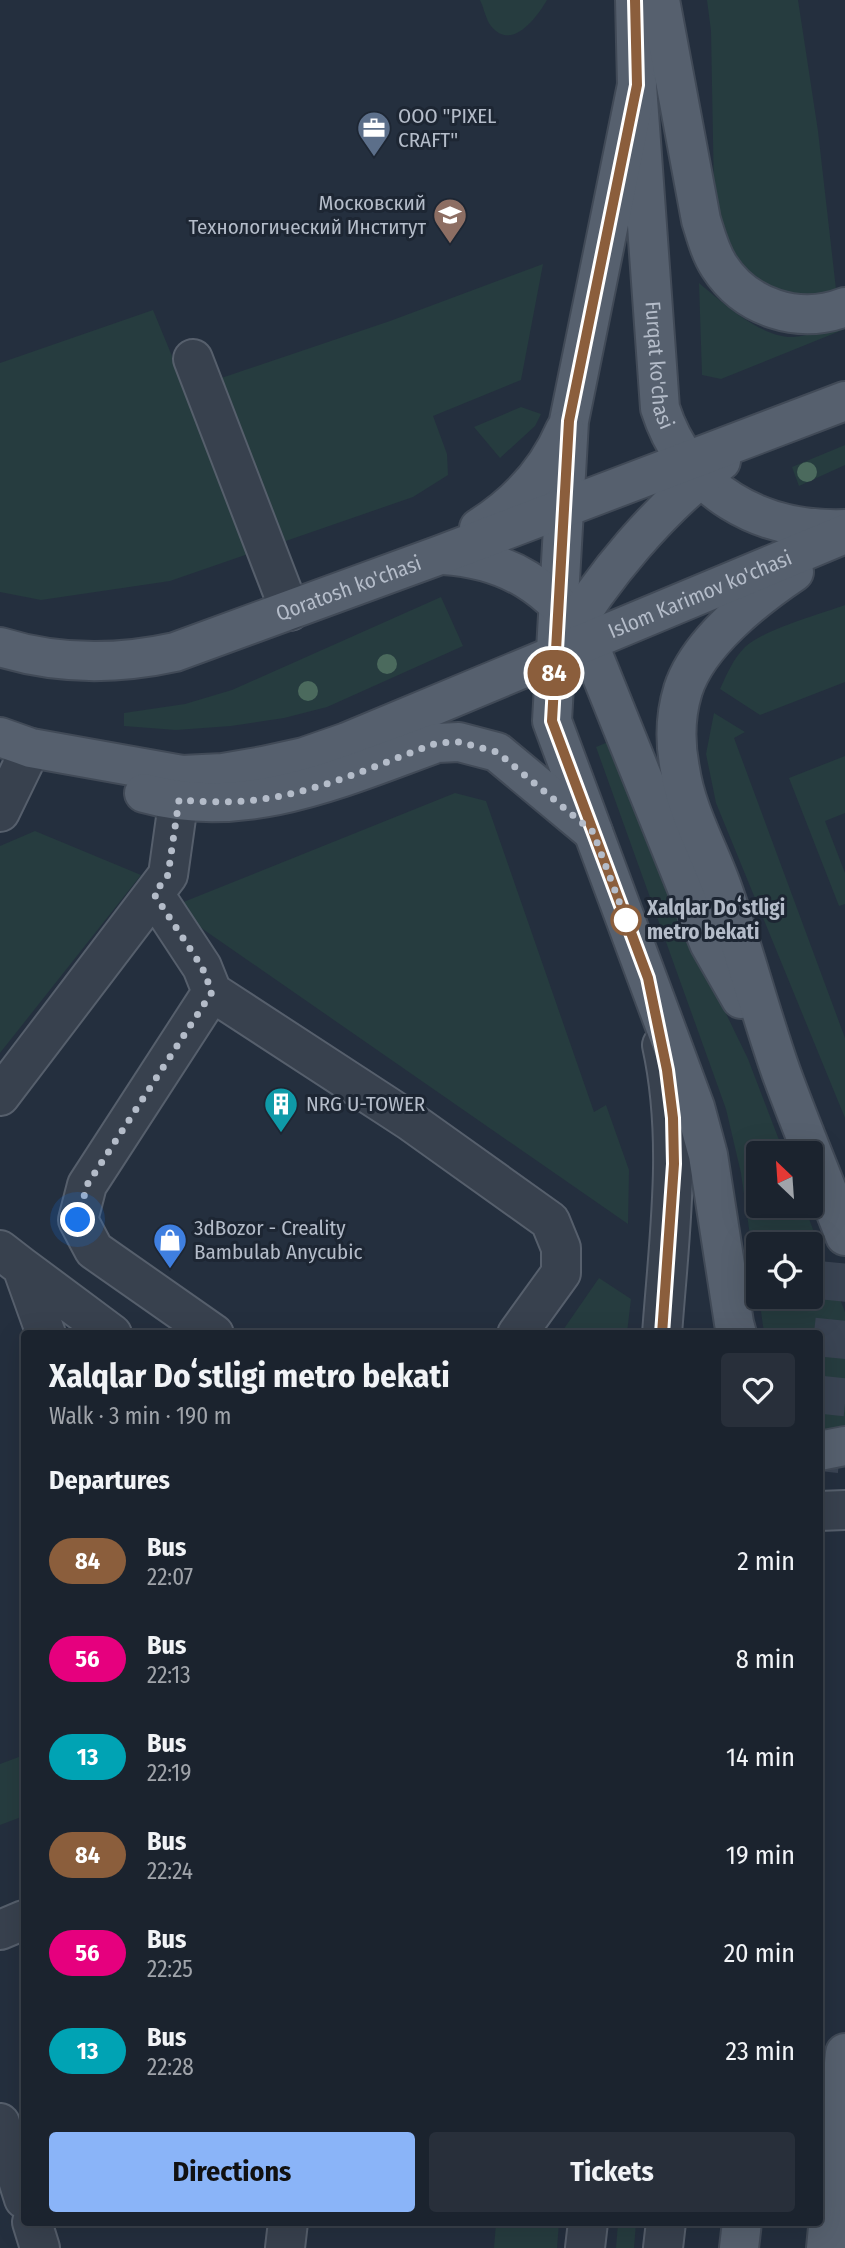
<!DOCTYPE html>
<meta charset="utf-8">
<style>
:root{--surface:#1b232e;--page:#282f3a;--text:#f1f3f6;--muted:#a0a4aa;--line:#39404a;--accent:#8ab4f8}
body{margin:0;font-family:"Fira Sans Condensed",sans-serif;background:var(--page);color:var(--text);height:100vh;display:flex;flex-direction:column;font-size:26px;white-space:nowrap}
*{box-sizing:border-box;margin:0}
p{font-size:23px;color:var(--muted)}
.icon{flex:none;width:38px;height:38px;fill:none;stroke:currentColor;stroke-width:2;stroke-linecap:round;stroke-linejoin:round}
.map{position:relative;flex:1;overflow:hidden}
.panel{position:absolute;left:21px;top:1330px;width:802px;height:896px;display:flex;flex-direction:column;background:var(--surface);border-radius:7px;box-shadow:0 7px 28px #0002,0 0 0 2px var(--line)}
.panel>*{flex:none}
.badge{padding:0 14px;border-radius:23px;font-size:24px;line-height:46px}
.needle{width:46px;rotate:335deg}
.controls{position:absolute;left:746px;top:1141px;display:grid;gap:14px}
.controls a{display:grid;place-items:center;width:77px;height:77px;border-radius:7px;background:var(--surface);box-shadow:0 7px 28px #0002,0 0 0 2px var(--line);font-size:35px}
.you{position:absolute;width:35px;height:35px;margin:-18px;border:5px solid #fff;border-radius:50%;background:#1a73e8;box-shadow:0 0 0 10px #1a73e833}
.map>.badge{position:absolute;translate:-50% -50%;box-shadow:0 0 0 4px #fff}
h2{padding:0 28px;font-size:26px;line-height:63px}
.round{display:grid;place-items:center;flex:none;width:74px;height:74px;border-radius:7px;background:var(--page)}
.overview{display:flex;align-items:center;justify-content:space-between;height:119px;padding:0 28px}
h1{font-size:33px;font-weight:700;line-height:52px}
.button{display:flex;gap:14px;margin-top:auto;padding:14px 28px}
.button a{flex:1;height:80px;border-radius:7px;background:var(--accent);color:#111;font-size:28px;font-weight:700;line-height:80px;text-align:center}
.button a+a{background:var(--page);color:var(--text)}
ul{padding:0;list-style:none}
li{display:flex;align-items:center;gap:21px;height:98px;padding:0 28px}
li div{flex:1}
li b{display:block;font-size:26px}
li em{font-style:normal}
li .badge{min-width:77px;font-weight:700;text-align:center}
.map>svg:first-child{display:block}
</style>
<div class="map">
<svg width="845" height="2248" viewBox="0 0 845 2248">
<rect width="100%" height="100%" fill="#242f3e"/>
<path fill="#263c3f" d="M 480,0 L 547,0 C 537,17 512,52 491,26 C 486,20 484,8 480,0 Z
M 707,0 L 798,0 L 818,131 L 837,298 L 779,297 L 748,273 L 736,257 L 726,237 L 714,194 L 711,31 Z
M 543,264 L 521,380 L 433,416 L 447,454 L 448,475 L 413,497 L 170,581 L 41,600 L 0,592 L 0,363 L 153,310 L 186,390 L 390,321 Z
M 699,283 C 722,302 761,338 793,337 C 811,336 828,328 845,321 L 845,329 L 721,379 L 702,375 Z
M 521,407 L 541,414 L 535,426 L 500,458 L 474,427 Z
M 845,445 L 845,465 L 799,486 L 792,467 Z
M 441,597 L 463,646 L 327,707 L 284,718 L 231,726 L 176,730 L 124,726 L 124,713 L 185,704 L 232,690 Z
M 845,605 L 845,682 L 760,715 L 720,689 C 727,674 733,659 745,647 C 765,629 818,615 845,605 Z
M 714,713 L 745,732 L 734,738 L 845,1038 L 845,1118 L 716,803 L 706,754 Z
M 608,742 L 674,906 L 748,1059 L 784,1153 L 758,1153 L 758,1206 L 804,1206 L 845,1312 L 845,1425 L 819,1433 L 819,1334 L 764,1333 L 759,1297 L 810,1297 L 810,1244 L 758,1244 L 758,1291 L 741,1173 L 726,1109 L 596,747 Z
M 845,756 L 845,813 L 825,821 L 845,873 L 845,904 L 839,906 L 789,778 Z
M 455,793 L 486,801 L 594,1112 L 606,1105 L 629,1170 L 628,1224 L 171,907 Z
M 35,831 L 141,875 L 0,1053 L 0,846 Z
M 599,1278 L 631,1299 L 627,1333 L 561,1333 Z
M 24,1755 L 24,1816 L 0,1825 L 0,1764 Z
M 496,2223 L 559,2223 L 557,2248 L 494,2248 Z
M 618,2223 L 636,2223 L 634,2248 L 616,2248 Z"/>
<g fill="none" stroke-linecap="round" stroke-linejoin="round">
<path stroke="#3a4453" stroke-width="38" stroke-dasharray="38 19" stroke-linecap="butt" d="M 819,1471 L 845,1218"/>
<g stroke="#565f6c" stroke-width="42">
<path id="minor" d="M 193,359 L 290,611
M 0,812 L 31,748
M 154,894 L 202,967 L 212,992 L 410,1121 L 550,1221 L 561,1248 L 561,1273 L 517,1334
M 212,992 L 87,1185 L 78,1220 L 94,1250 L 214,1334
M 0,1096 L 168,875 L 182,775
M 0,1250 L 22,1267 L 46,1334
M 22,1267 L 112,1334
M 662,1334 C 669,1238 683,1140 662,1045
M 819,1511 L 845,1510
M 0,1930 L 24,1920
M 0,2123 L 24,2199
M 32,2222 L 40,2248
M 285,2248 L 288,2222
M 585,2248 L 588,2222
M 663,2248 L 666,2222"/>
</g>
<g stroke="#414a57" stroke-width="42">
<g id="major">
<path id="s1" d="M 635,0 L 637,85 L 660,408 C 687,492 761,532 845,529"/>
<path d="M 660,0 L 701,220 C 706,236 710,252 719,266 C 746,308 799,325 845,307"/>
<path d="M 637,85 L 569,421 L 552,721 L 695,1107 L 708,1155 L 734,1323 L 737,1334"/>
<path d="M 479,528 C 517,504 547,472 565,430"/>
<path d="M 443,555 C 508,559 552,587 588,642 L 709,943 L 741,999"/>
<path d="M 794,572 C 754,599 698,643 683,690 C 675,716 675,744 680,769 C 686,811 709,850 723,890 C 744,950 760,1012 781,1072 C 801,1127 824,1181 845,1236"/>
<path d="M 562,644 C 603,575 658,510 721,461"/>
<path id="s2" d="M 0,647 C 58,665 116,665 175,652 L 440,555 L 845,401"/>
<path id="s3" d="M 0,737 L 31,748 L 182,775 L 223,773 L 263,766 L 304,757 L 347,742 L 845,534"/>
<path d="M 144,793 C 246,822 343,777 437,743 L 459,742 L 497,752 L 593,832"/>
<path d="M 819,1451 L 845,1446"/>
<path d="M 739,2248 L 742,2222"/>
<path d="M 826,2248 L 845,2053"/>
</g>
</g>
<use href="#minor" stroke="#38414e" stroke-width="38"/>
<use href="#major" stroke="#56606e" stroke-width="38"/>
</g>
<g fill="#4b6a5d">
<circle cx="807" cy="472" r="10"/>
<circle cx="387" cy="664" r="10"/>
<circle cx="308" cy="691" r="10"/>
</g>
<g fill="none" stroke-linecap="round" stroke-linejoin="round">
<g stroke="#fff" stroke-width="16">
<path id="line" d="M 635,0 L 637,85 L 569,421 L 552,721 L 648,978 L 667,1070 L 673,1118 L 674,1164 L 662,1334"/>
</g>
<use href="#line" stroke="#8b5e3c" stroke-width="10"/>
<path stroke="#b4bcc9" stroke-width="7" stroke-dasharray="0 12.6" d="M 78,1220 L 87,1185 L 212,992 L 202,967 L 154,894 L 168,875 L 179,800 C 204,802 230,803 255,800 C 318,793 378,764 437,743 L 459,742 L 497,752 L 593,832 L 626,920"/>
</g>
<defs>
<g id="office-pin" transform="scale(1.75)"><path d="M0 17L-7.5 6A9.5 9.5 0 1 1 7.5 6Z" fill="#5c6f8a" stroke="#1d2633"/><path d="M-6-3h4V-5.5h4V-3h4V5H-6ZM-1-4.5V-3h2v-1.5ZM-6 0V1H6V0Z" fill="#fff"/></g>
<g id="university-pin" transform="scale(1.75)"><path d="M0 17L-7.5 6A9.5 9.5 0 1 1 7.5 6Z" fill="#8d6e63" stroke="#1d2633"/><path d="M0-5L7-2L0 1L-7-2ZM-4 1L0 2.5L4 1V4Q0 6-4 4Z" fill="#fff"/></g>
<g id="building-pin" transform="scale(1.75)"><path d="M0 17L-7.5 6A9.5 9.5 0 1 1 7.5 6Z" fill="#0f9aa8" stroke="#1d2633"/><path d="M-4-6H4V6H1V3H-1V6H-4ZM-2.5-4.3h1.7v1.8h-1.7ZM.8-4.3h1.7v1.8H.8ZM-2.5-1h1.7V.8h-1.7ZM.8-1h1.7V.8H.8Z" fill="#fff"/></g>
<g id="shop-pin" transform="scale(1.75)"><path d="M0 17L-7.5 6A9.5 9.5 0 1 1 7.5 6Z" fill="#3f7fe0" stroke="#1d2633"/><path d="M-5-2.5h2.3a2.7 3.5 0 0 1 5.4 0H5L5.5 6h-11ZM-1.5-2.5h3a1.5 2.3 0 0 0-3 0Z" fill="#fff"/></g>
</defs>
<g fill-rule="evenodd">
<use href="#office-pin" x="374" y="128"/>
<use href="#university-pin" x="450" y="215"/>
<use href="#building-pin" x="281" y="1104"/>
<use href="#shop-pin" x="170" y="1240"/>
</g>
<circle fill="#fff" stroke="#8b5e3c" stroke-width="3.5" cx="626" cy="920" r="14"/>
<g text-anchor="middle" stroke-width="6" stroke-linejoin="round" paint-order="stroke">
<g font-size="21" fill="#b4bcc9" stroke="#1d2633" text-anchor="start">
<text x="398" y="123">OOO "PIXEL<tspan x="398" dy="24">CRAFT"</tspan></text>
<text x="426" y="210" text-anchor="end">Московский<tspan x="426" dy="24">Технологический Институт</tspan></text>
<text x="306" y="1111">NRG U-TOWER</text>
<text x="194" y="1235">3dBozor - Creality<tspan x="194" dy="24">Bambulab Anycubic</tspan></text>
</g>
<g font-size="21" fill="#b4bcc9" stroke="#1d2633">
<text dy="7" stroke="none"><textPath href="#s1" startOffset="366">Furqat ko'chasi</textPath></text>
<text dy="7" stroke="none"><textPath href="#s2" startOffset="362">Qoratosh ko'chasi</textPath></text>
<text dy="7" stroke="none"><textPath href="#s3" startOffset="738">Islom Karimov ko'chasi</textPath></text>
</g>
<g font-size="21" font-weight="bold" fill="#b4bcc9" stroke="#1d2633" text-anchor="start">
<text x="647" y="915">Xalqlar Doʻstligi<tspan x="647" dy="24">metro bekati</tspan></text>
</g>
</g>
</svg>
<div class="controls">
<a><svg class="needle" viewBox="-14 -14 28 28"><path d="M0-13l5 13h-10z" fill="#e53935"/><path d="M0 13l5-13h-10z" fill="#a0a4aa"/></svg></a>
<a><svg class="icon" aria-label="locate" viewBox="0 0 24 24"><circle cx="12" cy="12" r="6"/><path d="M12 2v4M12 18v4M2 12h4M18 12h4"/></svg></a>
</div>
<div class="you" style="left:78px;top:1220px"></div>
<b class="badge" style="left:554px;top:673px;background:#8b5e3c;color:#fff">84</b>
<section class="panel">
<div class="overview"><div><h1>Xalqlar Doʻstligi metro bekati</h1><p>Walk · 3 min · 190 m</p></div><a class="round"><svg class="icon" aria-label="heart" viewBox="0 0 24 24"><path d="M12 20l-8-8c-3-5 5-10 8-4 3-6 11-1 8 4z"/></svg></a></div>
<h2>Departures</h2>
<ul>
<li><span class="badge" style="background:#8b5e3c;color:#fff">84</span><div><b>Bus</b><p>22:07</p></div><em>2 min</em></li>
<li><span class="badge" style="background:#e6007e;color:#fff">56</span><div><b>Bus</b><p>22:13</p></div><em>8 min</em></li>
<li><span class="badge" style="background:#00a3b4;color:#fff">13</span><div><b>Bus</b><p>22:19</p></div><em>14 min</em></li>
<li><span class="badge" style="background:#8b5e3c;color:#fff">84</span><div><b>Bus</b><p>22:24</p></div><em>19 min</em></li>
<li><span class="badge" style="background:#e6007e;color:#fff">56</span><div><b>Bus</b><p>22:25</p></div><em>20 min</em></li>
<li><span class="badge" style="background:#00a3b4;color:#fff">13</span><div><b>Bus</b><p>22:28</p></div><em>23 min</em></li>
</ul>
<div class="button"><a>Directions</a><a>Tickets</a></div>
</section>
</div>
